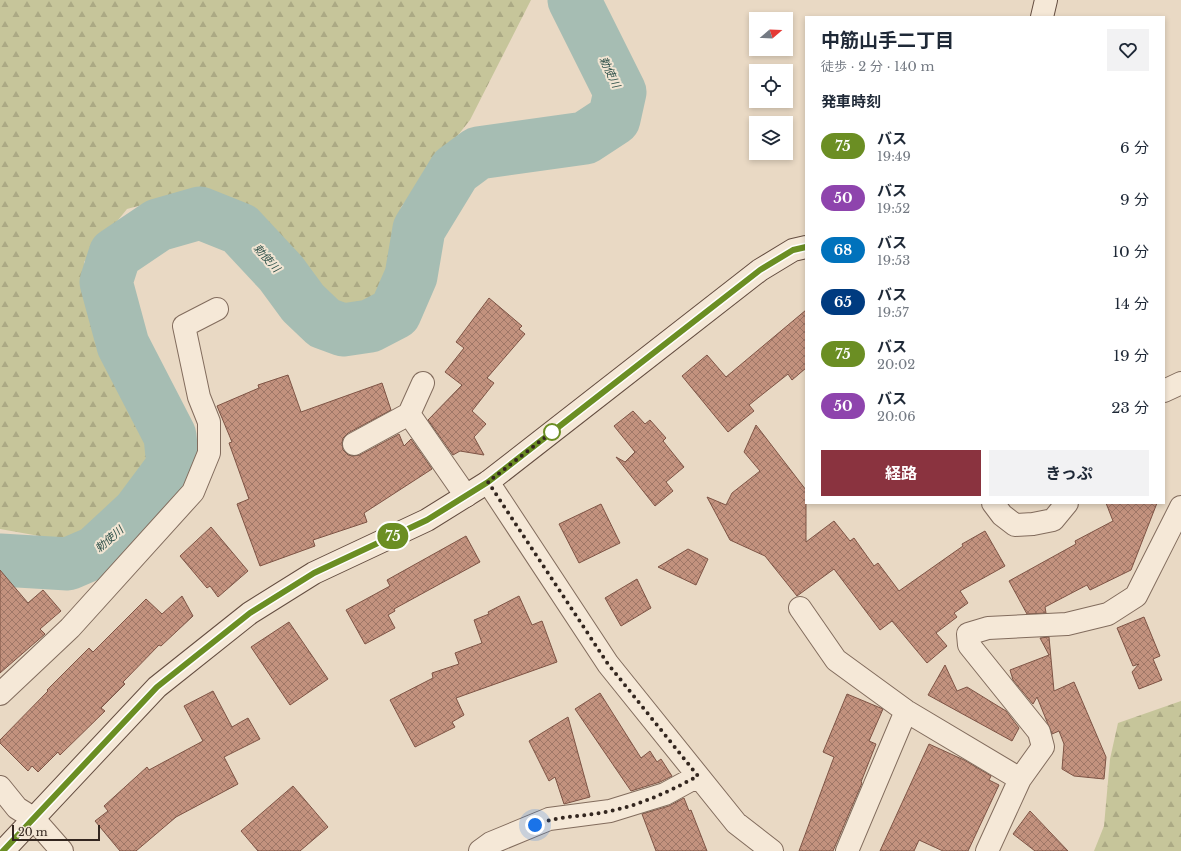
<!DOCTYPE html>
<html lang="ja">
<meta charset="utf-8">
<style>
:root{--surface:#fff;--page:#f2f2f3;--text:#1f2937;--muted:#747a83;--accent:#8a333f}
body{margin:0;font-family:"Libre Baskerville","Noto Sans JP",serif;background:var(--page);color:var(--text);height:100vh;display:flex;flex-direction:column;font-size:15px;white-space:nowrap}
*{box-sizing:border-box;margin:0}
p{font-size:13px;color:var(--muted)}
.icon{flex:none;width:22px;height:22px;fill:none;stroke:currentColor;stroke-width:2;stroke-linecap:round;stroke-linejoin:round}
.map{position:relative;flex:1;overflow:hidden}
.side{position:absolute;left:805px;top:16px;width:360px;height:488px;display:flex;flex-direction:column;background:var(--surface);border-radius:0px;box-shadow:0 2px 6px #0003}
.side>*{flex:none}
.badge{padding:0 8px;border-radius:13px;font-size:14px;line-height:26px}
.needle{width:26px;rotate:71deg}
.controls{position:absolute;left:749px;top:12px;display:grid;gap:8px}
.controls a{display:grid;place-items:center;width:44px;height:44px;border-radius:0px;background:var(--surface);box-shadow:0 2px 6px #0003;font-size:20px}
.scale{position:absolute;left:12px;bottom:10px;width:88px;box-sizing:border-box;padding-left:4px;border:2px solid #33261f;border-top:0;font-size:11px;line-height:14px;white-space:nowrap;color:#33261f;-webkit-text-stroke:3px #f1e5d3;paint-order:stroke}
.you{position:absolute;width:20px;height:20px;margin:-10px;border:3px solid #fff;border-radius:50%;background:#1a73e8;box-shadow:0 0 0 6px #1a73e833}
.map>.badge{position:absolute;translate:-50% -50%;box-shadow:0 0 0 2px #fff}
h2{padding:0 16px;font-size:15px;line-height:36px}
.round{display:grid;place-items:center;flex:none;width:42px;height:42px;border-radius:0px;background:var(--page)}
.overview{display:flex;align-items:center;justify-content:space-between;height:68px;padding:0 16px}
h1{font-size:19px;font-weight:700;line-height:30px}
.action{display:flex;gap:8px;margin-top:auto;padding:8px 16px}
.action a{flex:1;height:46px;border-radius:0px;background:var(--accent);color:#fff;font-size:16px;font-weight:700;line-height:46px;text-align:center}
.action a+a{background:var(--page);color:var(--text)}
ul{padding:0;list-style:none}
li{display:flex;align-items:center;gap:12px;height:52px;padding:0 16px}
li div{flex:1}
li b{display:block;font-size:15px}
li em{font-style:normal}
li .badge{min-width:44px;font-weight:700;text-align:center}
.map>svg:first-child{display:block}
</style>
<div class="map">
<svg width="1181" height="851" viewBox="0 0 1181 851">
<defs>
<pattern id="forest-firs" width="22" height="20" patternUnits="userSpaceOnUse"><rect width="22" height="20" fill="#c6c59a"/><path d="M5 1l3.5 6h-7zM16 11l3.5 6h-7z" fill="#aba984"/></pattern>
<pattern id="building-cross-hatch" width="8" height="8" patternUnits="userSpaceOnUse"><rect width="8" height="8" fill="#c3927e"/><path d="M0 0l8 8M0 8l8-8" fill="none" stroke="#9f7767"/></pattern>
</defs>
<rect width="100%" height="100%" fill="#e9d9c4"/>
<path fill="url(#forest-firs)" d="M 0,0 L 531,0 L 470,120 L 401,207 L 389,281 L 374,306 L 340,310 L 234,201 L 195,191 L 127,209 L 84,262 L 92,321 L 151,434 L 148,470 L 101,526 L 73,542 L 0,529 Z
M 1181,701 L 1181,851 L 1094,851 L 1104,826 L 1110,759 L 1118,723 Z"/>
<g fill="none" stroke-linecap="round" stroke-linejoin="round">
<path stroke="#a6bdb3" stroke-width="53" d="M 0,560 L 68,564 L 96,552 L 138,513 L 173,466 L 170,436 L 123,345 L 106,282 L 115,254 L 158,225 L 200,213 L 240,229 L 281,273 L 303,303 L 324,323 L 343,330 L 370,326 L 395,313 L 411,276 L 419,229 L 455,170 L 478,153 L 585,138 L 614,119 L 620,92 L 574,0"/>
</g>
<path fill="url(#building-cross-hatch)" stroke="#7e5445" d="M 489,298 L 522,326 L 519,329 L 525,334 L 487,378 L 494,383 L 472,411 L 486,424 L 474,437 L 484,455 L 460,451 L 453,455 L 428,420 L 462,385 L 445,372 L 464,348 L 456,342 Z
M 806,310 L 806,368 L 792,380 L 788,374 L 749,405 L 754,411 L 728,432 L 682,376 L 707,355 L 726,377 Z
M 288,375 L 301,412 L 382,383 L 391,410 L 348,433 L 343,438 L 342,443 L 343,450 L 348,455 L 353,456 L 360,455 L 399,434 L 404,446 L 411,439 L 432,469 L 364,513 L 367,522 L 313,540 L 315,546 L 260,566 L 237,504 L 249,499 L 229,443 L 232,442 L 217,406 L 259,388 L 258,385 Z
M 633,411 L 645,424 L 650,420 L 666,438 L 663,441 L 684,467 L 666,482 L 673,491 L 655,506 L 616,457 L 625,462 L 635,452 L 614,426 Z
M 756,425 L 806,490 L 806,542 L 834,521 L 850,541 L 854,538 L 874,566 L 878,563 L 899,591 L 963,546 L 962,544 L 985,531 L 1005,566 L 960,591 L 968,603 L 954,613 L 957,617 L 936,633 L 947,646 L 927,663 L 892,621 L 880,630 L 834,569 L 797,596 L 765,556 L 730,540 L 707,497 L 726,505 L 732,493 L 760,471 L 744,452 Z
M 1106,503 L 1157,503 L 1131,570 L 1090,590 L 1087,585 L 1045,607 L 1046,613 L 1027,614 L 1009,581 L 1076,544 L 1075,541 L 1113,521 Z
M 601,504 L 620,543 L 579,563 L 559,524 Z
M 211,527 L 248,571 L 218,597 L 210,586 L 207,588 L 180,556 Z
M 466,536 L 480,562 L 394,609 L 395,611 L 388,615 L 395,628 L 365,644 L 346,610 L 390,586 L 387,580 Z
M 688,549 L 708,559 L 696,585 L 658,567 Z
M 0,570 L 28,603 L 43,590 L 61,611 L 40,629 L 45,634 L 0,673 Z
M 637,579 L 651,608 L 621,626 L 605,598 Z
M 182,596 L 193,616 L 161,646 L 159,645 L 123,682 L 125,684 L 101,708 L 105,711 L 60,755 L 58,752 L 38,772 L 32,766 L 28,771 L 0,743 L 0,740 L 48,691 L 47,690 L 89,648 L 93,652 L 146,599 L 162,614 Z
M 519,596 L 532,625 L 542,621 L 557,662 L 456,698 L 464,715 L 452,722 L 455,727 L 415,747 L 390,700 L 433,678 L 432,673 L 459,664 L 455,653 L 482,643 L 474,620 L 489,614 L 488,612 Z
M 1144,617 L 1160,656 L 1153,659 L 1162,680 L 1139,689 L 1132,672 L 1139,664 L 1133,666 L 1117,628 Z
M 289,622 L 328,679 L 290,705 L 251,647 Z
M 1049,637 L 1054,691 L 1074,682 L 1106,757 L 1104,779 L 1074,776 L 1062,769 L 1064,744 L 1059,731 L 1052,734 L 1037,697 L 1033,704 L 1013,680 L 1010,670 L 1049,655 L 1040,638 Z
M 945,665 L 957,691 L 967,687 L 1006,711 L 1019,728 L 1012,741 L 928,695 Z
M 213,691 L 232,727 L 248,718 L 260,739 L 224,757 L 238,784 L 176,817 L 136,851 L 120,851 L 95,821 L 108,811 L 104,806 L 147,767 L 149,770 L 203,741 L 184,706 Z
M 600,693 L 641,758 L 650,751 L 657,762 L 661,759 L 672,776 L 660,782 L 631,791 L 575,709 Z
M 847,694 L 883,709 L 869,741 L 876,744 L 861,782 L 862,783 L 833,851 L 799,851 L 834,757 L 823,752 Z
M 568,717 L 590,797 L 564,804 L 555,777 L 549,781 L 529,741 Z
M 929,744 L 964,760 L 991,776 L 989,780 L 999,785 L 968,851 L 943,851 L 919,840 L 914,851 L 880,851 Z
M 293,786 L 328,827 L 300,851 L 258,851 L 241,831 Z
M 684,798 L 689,811 L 691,810 L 707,851 L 656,851 L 642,814 L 669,806 Z
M 1030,811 L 1068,851 L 1035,851 L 1013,834 Z"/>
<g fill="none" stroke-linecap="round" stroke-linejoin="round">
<g stroke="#826c5d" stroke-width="24">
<path id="street" d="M 1164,391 L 1181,383
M 409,414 L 466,496
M 354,444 L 409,414 L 423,383
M 488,482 L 608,664 L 736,823 L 772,851
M 993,503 L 1002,515 L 1015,525 L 1033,524 L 1053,520 L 1067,503
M 800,608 L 836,660 L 906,711 L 1020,779
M 0,694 L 70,628 L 193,492 L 209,453 L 209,422 L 199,397 L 184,326 L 217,309
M 0,787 L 17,808 L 33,818 L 62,851
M 480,851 L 491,843 L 549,819 L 610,811 L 665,794 L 698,776
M 847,851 L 906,711
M 987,851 L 1020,779 L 1043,747 L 1039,732 L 969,645 L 968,634 L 988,628 L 1067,624 L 1108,614 L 1136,596 L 1181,507"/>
</g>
<g stroke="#644d40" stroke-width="24">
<path id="secondary" d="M 1042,17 L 1046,0
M 3,851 L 157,687 L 250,613 L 314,573 L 427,520 L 488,482 L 760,270 L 793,250 L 806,247"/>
</g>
<use href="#street" stroke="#f5e8d7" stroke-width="22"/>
<use href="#secondary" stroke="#f5e8d7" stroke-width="22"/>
</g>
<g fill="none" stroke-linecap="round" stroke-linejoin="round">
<g stroke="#fff" stroke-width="9">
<path id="line" d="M 3,851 L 157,687 L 250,613 L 314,573 L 427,520 L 488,482 L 760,270 L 793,250 L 806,247"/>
</g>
<use href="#line" stroke="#6b8e23" stroke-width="6"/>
<path stroke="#33261f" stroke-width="4" stroke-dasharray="0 7.2" d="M 535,825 C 559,815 585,817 610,811 C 641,805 670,791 698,776 L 608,664 L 488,482 L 552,432"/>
</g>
<circle fill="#fff" stroke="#6b8e23" stroke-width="2" cx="552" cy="432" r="8"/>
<g text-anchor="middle" stroke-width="4" stroke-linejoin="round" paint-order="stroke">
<g font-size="11" font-style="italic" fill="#30524b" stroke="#f1e5d3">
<text transform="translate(610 72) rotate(64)" y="4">勅使川</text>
<text transform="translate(267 258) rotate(48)" y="4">勅使川</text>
<text transform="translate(109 539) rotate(-41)" y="4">勅使川</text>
</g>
</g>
</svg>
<div class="controls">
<a><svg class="needle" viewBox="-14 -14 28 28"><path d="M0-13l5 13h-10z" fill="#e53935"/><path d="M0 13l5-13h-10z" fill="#747a83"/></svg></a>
<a><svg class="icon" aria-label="locate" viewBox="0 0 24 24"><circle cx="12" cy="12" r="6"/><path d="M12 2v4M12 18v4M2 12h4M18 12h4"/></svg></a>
<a><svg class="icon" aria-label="layers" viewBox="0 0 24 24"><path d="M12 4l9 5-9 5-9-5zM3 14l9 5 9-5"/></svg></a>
</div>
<div class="scale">20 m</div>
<div class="you" style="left:535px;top:825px"></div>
<b class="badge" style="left:393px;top:536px;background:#6b8e23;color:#fff">75</b>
<section class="side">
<div class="overview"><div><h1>中筋山手二丁目</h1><p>徒歩 · 2 分 · 140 m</p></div><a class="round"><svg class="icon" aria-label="heart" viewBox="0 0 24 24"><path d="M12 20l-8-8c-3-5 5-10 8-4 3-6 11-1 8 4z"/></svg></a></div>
<h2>発車時刻</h2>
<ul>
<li><span class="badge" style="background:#6b8e23;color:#fff">75</span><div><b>バス</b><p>19:49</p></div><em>6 分</em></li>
<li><span class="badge" style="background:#8e44ad;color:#fff">50</span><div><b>バス</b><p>19:52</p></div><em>9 分</em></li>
<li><span class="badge" style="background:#0072bc;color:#fff">68</span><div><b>バス</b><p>19:53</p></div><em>10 分</em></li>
<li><span class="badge" style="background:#003b80;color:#fff">65</span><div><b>バス</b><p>19:57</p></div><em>14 分</em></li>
<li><span class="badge" style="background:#6b8e23;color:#fff">75</span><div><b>バス</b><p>20:02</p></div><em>19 分</em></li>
<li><span class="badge" style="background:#8e44ad;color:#fff">50</span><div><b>バス</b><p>20:06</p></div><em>23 分</em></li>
</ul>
<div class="action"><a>経路</a><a>きっぷ</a></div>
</section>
</div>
